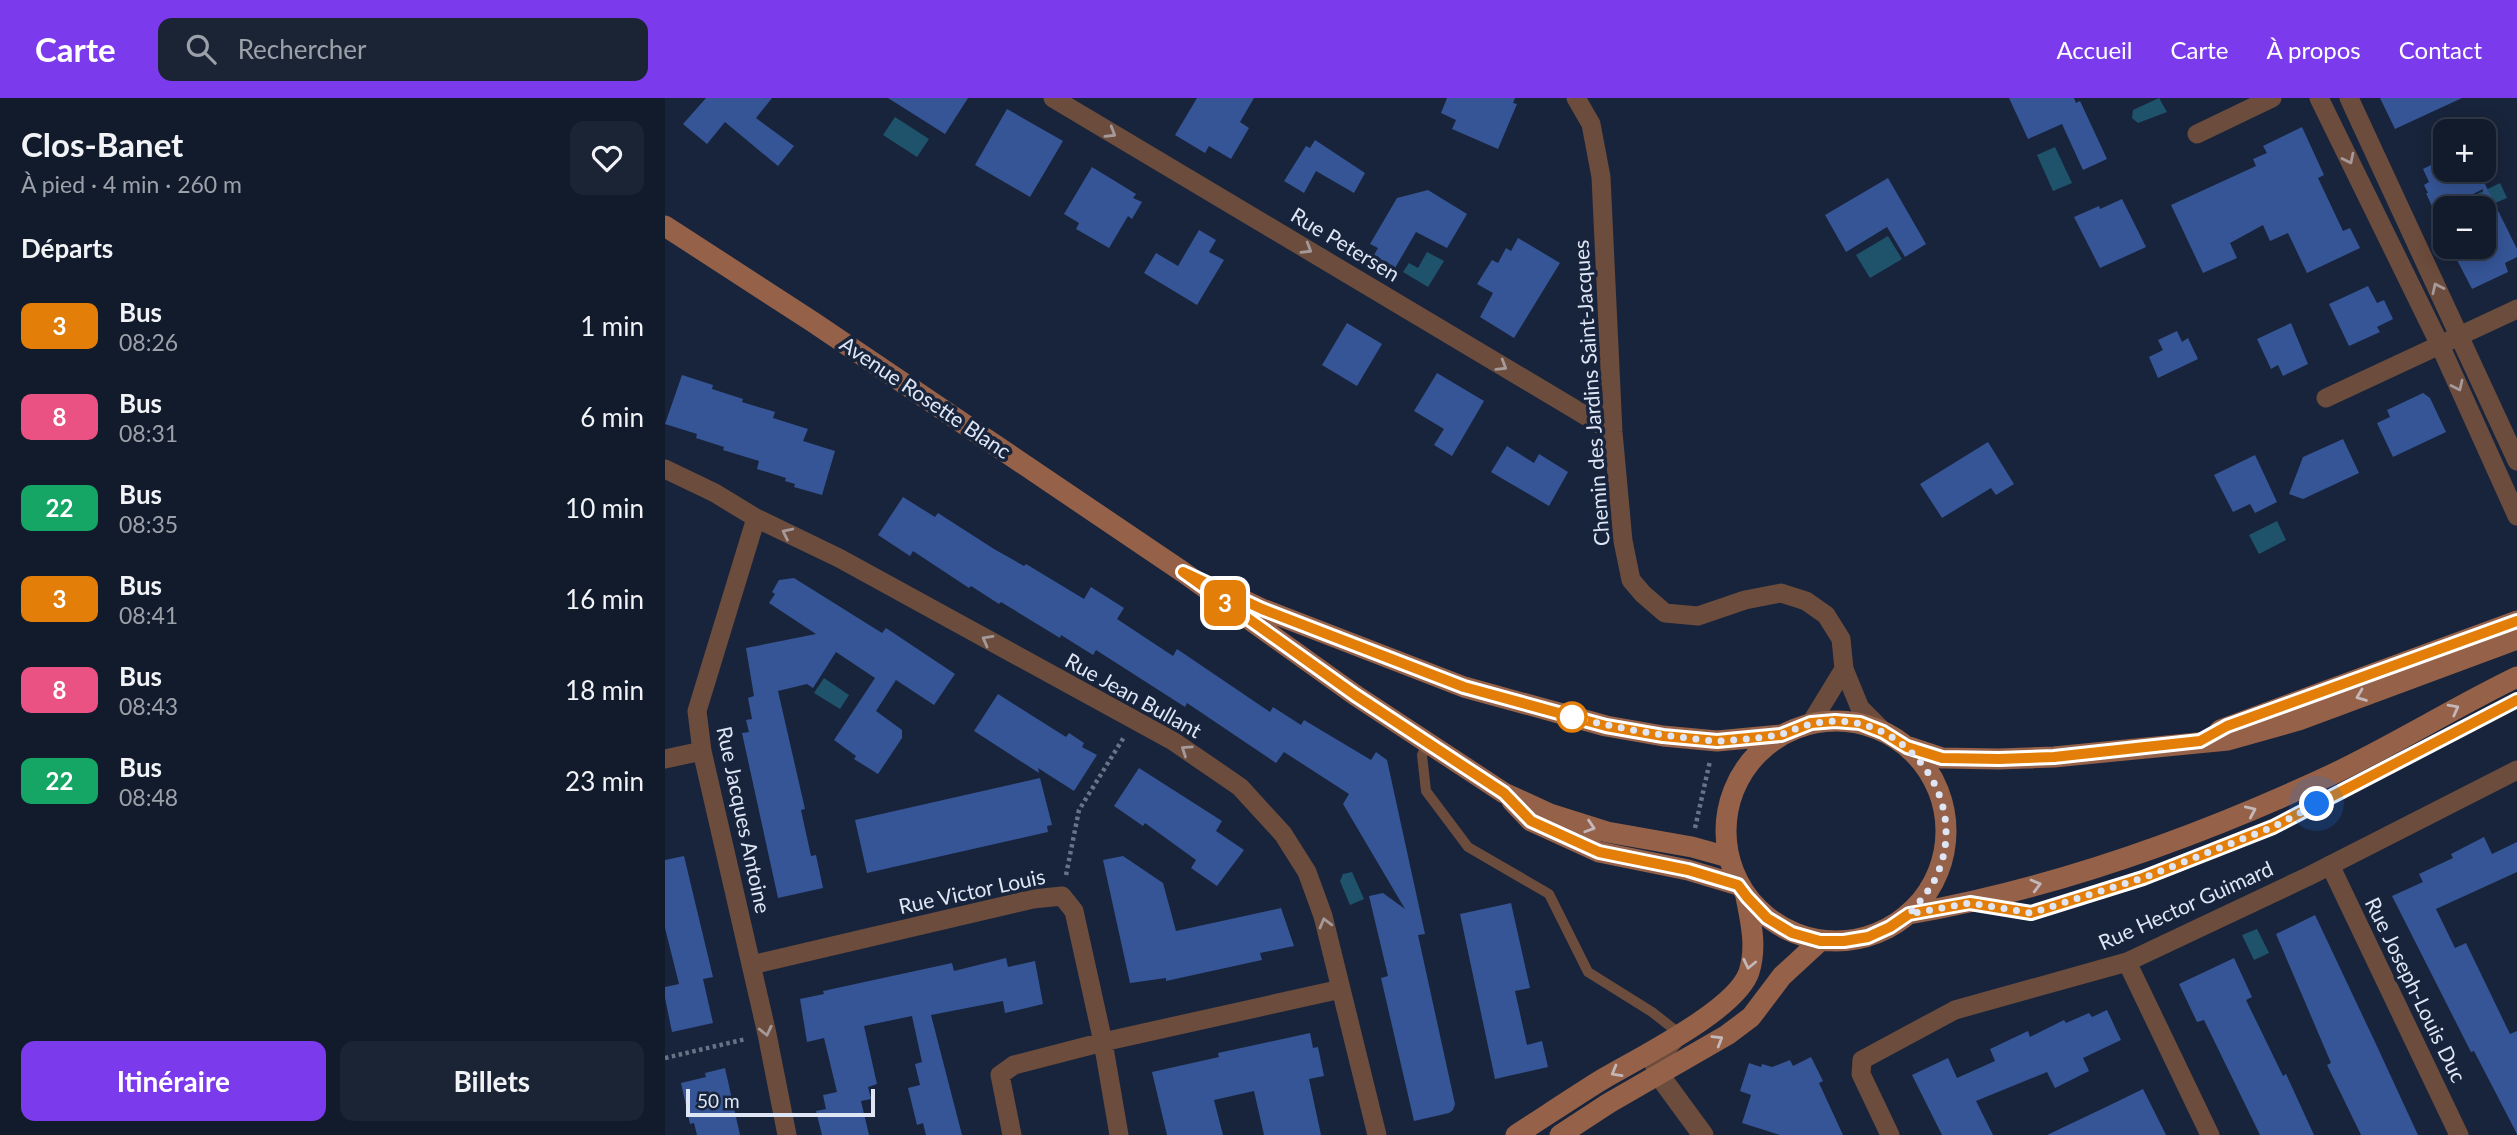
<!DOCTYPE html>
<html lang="fr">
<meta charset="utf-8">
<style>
:root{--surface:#121b2c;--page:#1b2434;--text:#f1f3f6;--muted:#9ca1a9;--line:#313948;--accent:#7c3aed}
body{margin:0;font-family:Lato,sans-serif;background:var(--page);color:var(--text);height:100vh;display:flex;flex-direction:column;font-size:26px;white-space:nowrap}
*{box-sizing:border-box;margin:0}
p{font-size:23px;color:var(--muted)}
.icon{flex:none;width:38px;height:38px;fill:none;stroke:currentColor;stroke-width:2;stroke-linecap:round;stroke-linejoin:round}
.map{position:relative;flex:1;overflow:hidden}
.side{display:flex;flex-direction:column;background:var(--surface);width:665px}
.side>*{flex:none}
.badge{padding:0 14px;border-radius:10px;font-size:24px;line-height:46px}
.buttons{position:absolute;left:1768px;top:21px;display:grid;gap:14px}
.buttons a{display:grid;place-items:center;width:63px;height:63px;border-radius:14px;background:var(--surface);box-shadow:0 4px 18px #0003,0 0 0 2px var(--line);font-size:35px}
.scale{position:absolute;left:21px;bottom:18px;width:189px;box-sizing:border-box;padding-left:7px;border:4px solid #dee6f6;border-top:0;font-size:19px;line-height:24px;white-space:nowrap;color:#dee6f6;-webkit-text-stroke:5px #18243b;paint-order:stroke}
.you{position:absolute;width:35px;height:35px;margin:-18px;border:5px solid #fff;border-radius:50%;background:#1a73e8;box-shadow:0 0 0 10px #1a73e833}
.map>.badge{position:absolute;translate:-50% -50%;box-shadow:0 0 0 4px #fff}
h2{padding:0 21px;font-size:26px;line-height:63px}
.round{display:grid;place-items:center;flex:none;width:74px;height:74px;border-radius:14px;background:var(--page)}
.overview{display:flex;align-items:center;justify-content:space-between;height:119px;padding:0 21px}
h1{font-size:33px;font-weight:700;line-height:52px}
.action{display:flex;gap:14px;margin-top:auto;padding:14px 21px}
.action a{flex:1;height:80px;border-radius:14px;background:var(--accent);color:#fff;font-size:28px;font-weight:700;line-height:80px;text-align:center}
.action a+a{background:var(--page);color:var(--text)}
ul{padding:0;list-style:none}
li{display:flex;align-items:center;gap:21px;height:91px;padding:0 21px}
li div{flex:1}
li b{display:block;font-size:26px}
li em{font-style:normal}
li .badge{min-width:77px;font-weight:700;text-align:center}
header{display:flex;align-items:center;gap:42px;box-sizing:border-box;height:98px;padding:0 35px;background:var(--accent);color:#fff}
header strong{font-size:33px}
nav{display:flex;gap:38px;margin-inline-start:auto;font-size:24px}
.search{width:490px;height:63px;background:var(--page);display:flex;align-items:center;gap:18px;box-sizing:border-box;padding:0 24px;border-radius:14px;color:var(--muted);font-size:26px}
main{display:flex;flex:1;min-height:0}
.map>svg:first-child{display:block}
</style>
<header>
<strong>Carte</strong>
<div class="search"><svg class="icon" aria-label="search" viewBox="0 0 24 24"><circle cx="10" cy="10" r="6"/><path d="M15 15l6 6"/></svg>Rechercher</div>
<nav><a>Accueil</a><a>Carte</a><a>À propos</a><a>Contact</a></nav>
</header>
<main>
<section class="side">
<div class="overview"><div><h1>Clos-Banet</h1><p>À pied · 4 min · 260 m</p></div><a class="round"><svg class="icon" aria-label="heart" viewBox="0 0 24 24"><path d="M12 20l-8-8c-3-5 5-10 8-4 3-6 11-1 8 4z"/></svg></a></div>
<h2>Départs</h2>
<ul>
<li><span class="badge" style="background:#e37f08;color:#fff">3</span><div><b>Bus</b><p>08:26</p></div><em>1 min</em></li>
<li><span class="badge" style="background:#ea5284;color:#fff">8</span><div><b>Bus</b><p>08:31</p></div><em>6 min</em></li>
<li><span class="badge" style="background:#15a565;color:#fff">22</span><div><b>Bus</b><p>08:35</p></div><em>10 min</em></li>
<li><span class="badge" style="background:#e37f08;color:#fff">3</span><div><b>Bus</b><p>08:41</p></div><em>16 min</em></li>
<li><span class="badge" style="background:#ea5284;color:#fff">8</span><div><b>Bus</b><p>08:43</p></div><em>18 min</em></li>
<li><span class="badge" style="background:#15a565;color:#fff">22</span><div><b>Bus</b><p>08:48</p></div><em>23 min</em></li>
</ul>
<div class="action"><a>Itinéraire</a><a>Billets</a></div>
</section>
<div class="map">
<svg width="1852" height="1037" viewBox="0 0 1852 1037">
<rect width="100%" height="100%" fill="#18243b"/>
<path fill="#1f536b" d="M 1494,0 L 1502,14 L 1473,25 L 1467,20 L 1468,12 Z
M 230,19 L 264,41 L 252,59 L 218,37 Z
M 1390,49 L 1407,85 L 1388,93 L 1372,57 Z
M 1835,85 L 1842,100 L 1818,110 L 1804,110 L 1803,102 L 1806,99 Z
M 1223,138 L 1237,161 L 1205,180 L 1191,157 Z
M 762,154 L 779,163 L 763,189 L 738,174 L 744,165 L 753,170 Z
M 1612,423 L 1621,442 L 1594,456 L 1584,437 Z
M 159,580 L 184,597 L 175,611 L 149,595 Z
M 687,774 L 699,801 L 685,807 L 675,783 L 678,776 Z
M 1592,831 L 1604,855 L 1589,862 L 1577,837 Z"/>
<path fill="#355596" d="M 41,0 L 107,0 L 91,20 L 129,48 L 113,68 L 60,24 L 42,46 L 18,26 Z
M 223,0 L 303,0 L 280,36 Z
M 532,0 L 589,0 L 575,24 L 584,30 L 566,61 L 544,48 L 540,55 L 510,37 Z
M 782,0 L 850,0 L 848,5 L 852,6 L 833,51 L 787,31 L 791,22 L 776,15 Z
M 1344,0 L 1409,0 L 1411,5 L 1415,3 L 1442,61 L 1418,72 L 1397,26 L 1363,41 Z
M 1715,0 L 1797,0 L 1730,31 Z
M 342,11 L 398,43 L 365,99 L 310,67 Z
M 1637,29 L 1659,77 L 1653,80 L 1678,133 L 1685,130 L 1695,150 L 1642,175 L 1623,135 L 1605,143 L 1598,127 L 1565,145 L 1572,160 L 1538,175 L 1506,107 L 1591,68 L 1588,61 L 1602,55 L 1598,48 Z
M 650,42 L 700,75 L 689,95 L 651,73 L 639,95 L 619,83 L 641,48 L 645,50 Z
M 1780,60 L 1780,72 L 1813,72 L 1852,151 L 1852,159 L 1840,165 L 1843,174 L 1807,191 L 1792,162 L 1799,159 L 1794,149 L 1818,149 L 1818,91 L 1780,110 L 1780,120 L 1776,112 L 1770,115 L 1761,95 L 1763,95 L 1759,87 L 1764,84 L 1758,71 Z
M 427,69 L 471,96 L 468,100 L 477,104 L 467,121 L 463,118 L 444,150 L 411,131 L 414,125 L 399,116 Z
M 1223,80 L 1261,146 L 1240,159 L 1222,129 L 1181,154 L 1160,117 Z
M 763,92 L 802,116 L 782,150 L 751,134 L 730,170 L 709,157 L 713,150 L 705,146 L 732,100 Z
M 1457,101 L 1481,149 L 1435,170 L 1409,119 L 1434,108 L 1435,111 Z
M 534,132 L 551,142 L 544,154 L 559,162 L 532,207 L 479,175 L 491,155 L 513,168 Z
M 853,140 L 895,165 L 849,240 L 815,219 L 828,195 L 812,186 L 827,162 L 833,165 L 841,150 L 846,153 Z
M 1703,188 L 1712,205 L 1719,202 L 1728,221 L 1712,229 L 1715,234 L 1684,248 L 1664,206 Z
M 682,225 L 717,246 L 692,288 L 657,267 Z
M 1626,225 L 1643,266 L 1618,278 L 1613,267 L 1606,271 L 1592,241 Z
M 1512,233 L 1517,244 L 1523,240 L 1533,261 L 1493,280 L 1484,259 L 1498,252 L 1493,242 Z
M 772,275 L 819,303 L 787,358 L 769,347 L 779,331 L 749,313 Z
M 17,277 L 48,287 L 47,291 L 78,301 L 77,304 L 110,314 L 108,320 L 143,331 L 138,343 L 170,353 L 157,397 L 129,389 L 130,386 L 120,383 L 121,380 L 92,371 L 94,363 L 58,352 L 59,349 L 31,340 L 32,336 L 0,326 Z
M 1758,295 L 1765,300 L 1781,334 L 1728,359 L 1712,325 L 1725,319 L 1722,312 Z
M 1678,341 L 1694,375 L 1638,401 L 1624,396 L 1638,359 Z
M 1323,344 L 1349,386 L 1331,397 L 1326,390 L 1277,420 L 1255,386 Z
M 842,348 L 869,365 L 874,356 L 903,374 L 884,408 L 826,374 Z
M 1590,357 L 1612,404 L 1590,415 L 1585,406 L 1568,414 L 1549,377 Z
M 238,399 L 270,419 L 273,415 L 329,451 L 359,468 L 361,466 L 419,501 L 426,489 L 459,510 L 452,521 L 508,558 L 512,551 L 605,614 L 608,609 L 636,627 L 639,622 L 706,662 L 711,654 L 722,662 L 760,836 L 753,837 L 790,1006 L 788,1012 L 784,1015 L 749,1023 L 716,880 L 723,878 L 704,798 L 718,795 L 740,811 L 678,706 L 684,696 L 619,654 L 611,665 L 522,605 L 520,609 L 431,552 L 428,557 L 396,537 L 395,540 L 336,504 L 334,506 L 306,488 L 304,490 L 248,453 L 245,458 L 213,437 Z
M 129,480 L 217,535 L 221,530 L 290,576 L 269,607 L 231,582 L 211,613 L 237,632 L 237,640 L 213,676 L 189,661 L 191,658 L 169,642 L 210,580 L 171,554 L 148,590 L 142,586 L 113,593 L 140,711 L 136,712 L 146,758 L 151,757 L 158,790 L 113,800 L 77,635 L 84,634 L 81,622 L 87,621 L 83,600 L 89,598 L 81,550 L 151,536 L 104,505 L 110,496 L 107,494 L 114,482 Z
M 333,596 L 401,639 L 404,635 L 419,645 L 417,649 L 432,657 L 409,693 L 373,670 L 374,675 L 309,633 Z
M 474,670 L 557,723 L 551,733 L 579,752 L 552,788 L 526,770 L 531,762 L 480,725 L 478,728 L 449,708 Z
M 375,680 L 387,727 L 382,728 L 383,734 L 202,775 L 190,722 Z
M 1819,739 L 1827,756 L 1852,744 L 1852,774 L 1771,811 L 1790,850 L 1801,845 L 1845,936 L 1852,933 L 1852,1036 L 1809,953 L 1806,954 L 1727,798 L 1758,784 L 1754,776 L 1788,760 L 1786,756 Z
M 19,758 L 48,879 L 38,881 L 48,925 L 7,934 L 0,900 L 0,889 L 14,886 L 0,830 L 0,762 Z
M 458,758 L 498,785 L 511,833 L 616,810 L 629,848 L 595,855 L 597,862 L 574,867 L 501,883 L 501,880 L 465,885 L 438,762 Z
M 846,805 L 865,890 L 850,893 L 862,947 L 877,943 L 883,969 L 830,981 L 795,816 Z
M 1650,817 L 1710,944 L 1753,1037 L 1696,1037 L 1662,967 L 1666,965 L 1611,836 Z
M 341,860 L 343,869 L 370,863 L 378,906 L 340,915 L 338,903 L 266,917 L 297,1037 L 261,1037 L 258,1025 L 252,1027 L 243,990 L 255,987 L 250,966 L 257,964 L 247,918 L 199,928 L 212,986 L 203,989 L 206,1001 L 196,1003 L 204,1037 L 157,1037 L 151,1013 L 161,1011 L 158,997 L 172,994 L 159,940 L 142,944 L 135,901 L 159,896 L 158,893 L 287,865 L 289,873 Z
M 1569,860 L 1587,899 L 1581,902 L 1618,978 L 1621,976 L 1649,1037 L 1595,1037 L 1539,922 L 1532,924 L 1514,886 Z
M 1442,912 L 1456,942 L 1418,960 L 1424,973 L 1390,990 L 1382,974 L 1311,1003 L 1328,1037 L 1277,1037 L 1247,977 L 1283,960 L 1292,980 L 1330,963 L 1325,951 L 1363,933 L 1365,939 L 1399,922 L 1401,925 L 1424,915 L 1427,919 Z
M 645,935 L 648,950 L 653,949 L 659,978 L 644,981 L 656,1037 L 599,1037 L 589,993 L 549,1002 L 558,1037 L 502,1037 L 487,974 L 554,959 L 553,955 Z
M 1146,959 L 1158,983 L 1154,985 L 1178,1037 L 1115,1037 L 1077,1025 L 1086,997 L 1075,993 L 1084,965 L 1096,969 L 1097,966 L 1107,969 L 1125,962 L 1128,968 Z
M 60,970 L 75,1037 L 32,1037 L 29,1025 L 25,1026 L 16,985 L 41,979 L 40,975 Z
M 1478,991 L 1501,1037 L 1382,1037 L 1441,1009 Z"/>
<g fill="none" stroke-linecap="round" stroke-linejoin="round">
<path stroke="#687387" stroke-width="4.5" stroke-dasharray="3.5 3.5" stroke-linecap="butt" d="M 1030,730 L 1045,663
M 401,777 L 414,712 L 459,639
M 0,960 L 81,941"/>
<path stroke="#6c4c3c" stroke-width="10" d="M 763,645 L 757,657 L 761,693 L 803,749 L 884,796 L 923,874 L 987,914 L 1015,936
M 1316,807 L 1366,815 L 1478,780 L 1608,729 L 1852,602"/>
<path stroke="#6c4c3c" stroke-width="19" d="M 388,0 L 948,334
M 911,0 L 926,26 L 936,79 L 948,334 L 958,443 L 966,482 L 978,496 L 1000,515 L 1033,518 L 1080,502 L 1116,495 L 1141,503 L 1161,517 L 1176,541 L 1179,571
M 1654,0 L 1774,245 L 1852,418
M 1684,0 L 1852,363
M 1532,36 L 1607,0
M 1661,300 L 1852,211
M 0,371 L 50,395 L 91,420 L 174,460 L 508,643 L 575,689 L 618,736 L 642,774 L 658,818 L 712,1037
M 91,420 L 32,613 L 37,653 L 102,936 L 122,1037
M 1146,625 L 1179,571 L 1195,610 L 1218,633
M 0,661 L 37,653
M 1665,767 L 1794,1037
M 1462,864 L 1545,1037
M 86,867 L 368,801 L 397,798 L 409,813 L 438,944 L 676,891
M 347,1037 L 335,977 L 349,967 L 438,944 L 454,1037
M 1225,1037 L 1196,976 L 1197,962 L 1290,912 L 1462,864 L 1644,778 L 1852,672"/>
<path stroke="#6c4c3c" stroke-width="21" d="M 1008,942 L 989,963 L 994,977 L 1038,1037"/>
<path stroke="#956148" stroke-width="21" d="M 0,128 L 148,224 L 518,474 L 690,597 L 839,695 L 885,716 L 942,734 L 1027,749 L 1063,759
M 561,494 L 597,511 L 799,589 L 941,628 L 998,638 L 1052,643 L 1116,637
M1061 733a110 110 0 1 1 220 0a110 110 0 1 1-220 0Z
M 1555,632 L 1852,523
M 1244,649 L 1277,660 L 1334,661 L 1389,659 L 1563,642 L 1634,622 L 1852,541
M 847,703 L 866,723 L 934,754 L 1023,772 L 1073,787
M 1244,816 C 1392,790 1533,739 1668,676 C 1731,646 1790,609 1852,579
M 851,1037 C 879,1019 906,1001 933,984 C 969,962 1071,913 1084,874 C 1092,849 1086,824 1081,799
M 895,1037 L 944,1005 L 1062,937 L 1086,919 L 1117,878 L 1155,843"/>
</g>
<defs><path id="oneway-chevron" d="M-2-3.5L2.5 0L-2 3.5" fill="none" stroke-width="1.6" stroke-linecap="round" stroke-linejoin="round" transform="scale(1.75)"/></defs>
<g stroke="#a59999">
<use href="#oneway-chevron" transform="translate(446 35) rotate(31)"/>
<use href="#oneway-chevron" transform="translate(1684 61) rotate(64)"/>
<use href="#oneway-chevron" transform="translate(642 151) rotate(31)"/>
<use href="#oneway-chevron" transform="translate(1772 190) rotate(-115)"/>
<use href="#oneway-chevron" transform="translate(837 268) rotate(31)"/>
<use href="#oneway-chevron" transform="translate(1793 288) rotate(65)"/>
<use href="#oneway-chevron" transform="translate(122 435) rotate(-154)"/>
<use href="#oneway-chevron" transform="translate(322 542) rotate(-151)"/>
<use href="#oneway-chevron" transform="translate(521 652) rotate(-146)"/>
<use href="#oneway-chevron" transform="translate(660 825) rotate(-105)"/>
<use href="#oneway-chevron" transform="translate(101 933) rotate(77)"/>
</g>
<g stroke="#c4b7b9">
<use href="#oneway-chevron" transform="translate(1696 598) rotate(159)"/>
<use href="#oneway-chevron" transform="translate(1789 611) rotate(-28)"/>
<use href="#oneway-chevron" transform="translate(1586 713) rotate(-24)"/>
<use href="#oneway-chevron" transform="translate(925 729) rotate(18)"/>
<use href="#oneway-chevron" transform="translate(1371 787) rotate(-15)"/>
<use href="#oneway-chevron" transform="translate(1084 866) rotate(103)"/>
<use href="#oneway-chevron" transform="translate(1053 942) rotate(-31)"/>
<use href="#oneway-chevron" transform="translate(951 974) rotate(150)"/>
</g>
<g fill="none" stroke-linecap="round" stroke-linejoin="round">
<g stroke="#fff" stroke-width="16">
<path id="line" d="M 1852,523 L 1562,628 L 1535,643 L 1389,659 L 1334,661 L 1277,660 L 1242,649 L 1218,634 L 1195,625 L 1170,623 L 1146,625 L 1116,637 L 1052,643 L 998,638 L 941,628 L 799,589 L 597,511 L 518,474 L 690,597 L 839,695 L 866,723 L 934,754 L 1023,772 L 1073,787 L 1082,799 L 1102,820 L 1127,835 L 1155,843 L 1179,843 L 1203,839 L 1225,829 L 1244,816 L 1305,805 L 1366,815 L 1478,780 L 1608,729 L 1852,602"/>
</g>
<use href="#line" stroke="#e37f08" stroke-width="10"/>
<path stroke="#dee6f6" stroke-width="7" stroke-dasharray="0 12.6" d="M 907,619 C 945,628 983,636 1023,640 C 1033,641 1044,643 1054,643 C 1074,642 1094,640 1113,637 C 1120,636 1126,632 1133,630 C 1152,623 1176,621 1196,626 C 1258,642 1298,710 1274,772 C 1268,789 1256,802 1244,816 L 1305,805 L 1366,815 L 1478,780 L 1608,729 L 1652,706"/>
</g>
<circle fill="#fff" stroke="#e37f08" stroke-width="3.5" cx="907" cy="619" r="14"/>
<g text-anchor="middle" stroke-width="7" stroke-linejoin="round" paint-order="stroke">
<g font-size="21" fill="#dee6f6" stroke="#18243b">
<text transform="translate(680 147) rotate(31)" y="7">Rue Petersen</text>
<text transform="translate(927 295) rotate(-94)" y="7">Chemin des Jardins Saint-Jacques</text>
<text transform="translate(260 300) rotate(34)" y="7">Avenue Rosette Blanc</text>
<text transform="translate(468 598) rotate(29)" y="7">Rue Jean Bullant</text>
<text transform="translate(78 722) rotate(78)" y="7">Rue Jacques Antoine</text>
<text transform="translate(307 794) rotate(-12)" y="7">Rue Victor Louis</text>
<text transform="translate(1521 808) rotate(-24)" y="7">Rue Hector Guimard</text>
<text transform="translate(1750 892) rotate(64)" y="7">Rue Joseph-Louis Duc</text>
</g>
</g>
</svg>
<div class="buttons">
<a>+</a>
<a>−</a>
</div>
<div class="scale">50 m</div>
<div class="you" style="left:1652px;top:706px"></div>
<b class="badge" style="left:560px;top:505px;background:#e37f08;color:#fff">3</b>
</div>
</main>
